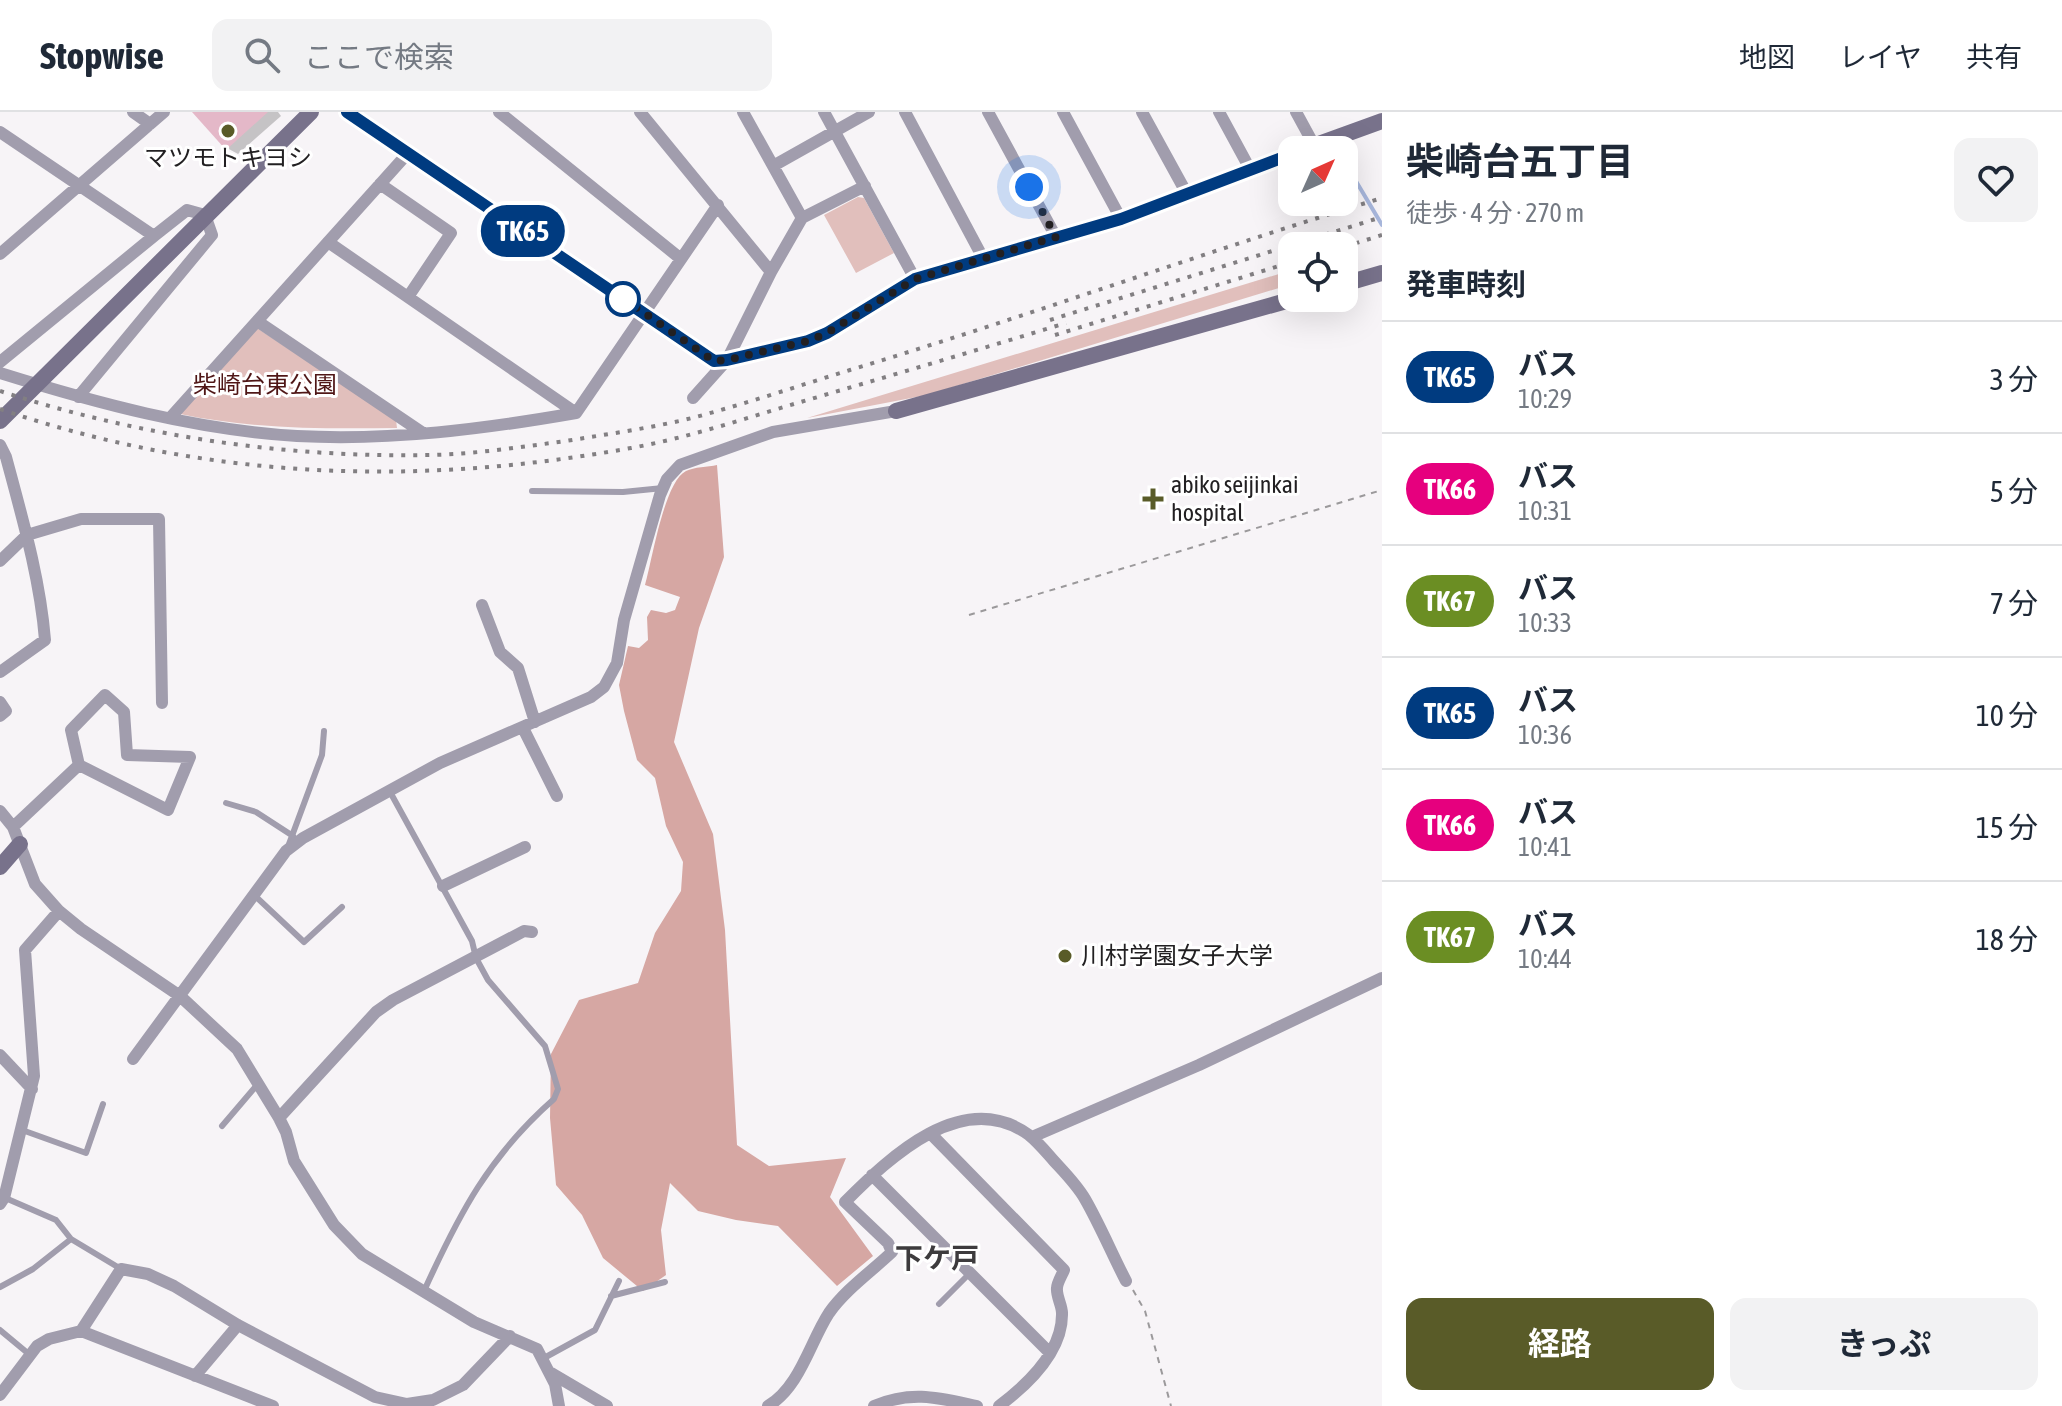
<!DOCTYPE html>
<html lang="ja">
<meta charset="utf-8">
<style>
:root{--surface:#fff;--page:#f2f2f3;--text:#1f2937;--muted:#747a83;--line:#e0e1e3;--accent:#595b28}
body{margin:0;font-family:"Asap Condensed","Noto Sans JP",sans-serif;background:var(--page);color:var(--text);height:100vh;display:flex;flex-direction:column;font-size:30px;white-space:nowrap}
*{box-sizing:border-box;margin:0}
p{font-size:26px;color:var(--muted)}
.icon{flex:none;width:44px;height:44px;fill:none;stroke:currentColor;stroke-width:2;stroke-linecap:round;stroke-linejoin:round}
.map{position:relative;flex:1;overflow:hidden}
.details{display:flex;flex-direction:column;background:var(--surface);width:680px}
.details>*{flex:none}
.badge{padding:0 16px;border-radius:26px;font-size:28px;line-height:52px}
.needle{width:52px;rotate:45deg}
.fabs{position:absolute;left:1278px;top:24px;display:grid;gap:16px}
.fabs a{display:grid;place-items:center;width:80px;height:80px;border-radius:16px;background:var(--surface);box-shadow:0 8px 32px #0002;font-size:40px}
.you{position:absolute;width:40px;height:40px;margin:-20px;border:6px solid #fff;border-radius:50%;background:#1a73e8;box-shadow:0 0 0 12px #1a73e833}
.map>.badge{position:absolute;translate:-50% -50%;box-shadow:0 0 0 4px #fff}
h2{padding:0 24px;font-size:30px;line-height:72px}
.round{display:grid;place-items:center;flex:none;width:84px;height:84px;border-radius:16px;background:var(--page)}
.overview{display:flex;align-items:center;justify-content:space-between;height:136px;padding:0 24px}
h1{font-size:38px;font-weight:700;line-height:60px}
.primary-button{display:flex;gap:16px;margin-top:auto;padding:16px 24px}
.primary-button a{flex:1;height:92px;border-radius:16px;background:var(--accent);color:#fff;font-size:32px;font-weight:700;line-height:92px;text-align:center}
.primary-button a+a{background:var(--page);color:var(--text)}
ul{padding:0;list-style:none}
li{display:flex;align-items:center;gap:24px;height:112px;padding:0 24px;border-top:2px solid var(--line)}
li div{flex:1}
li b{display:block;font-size:30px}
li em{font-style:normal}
li .badge{min-width:88px;font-weight:700;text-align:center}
header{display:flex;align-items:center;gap:48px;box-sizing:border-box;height:112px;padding:0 40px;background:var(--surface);border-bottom:2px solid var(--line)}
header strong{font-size:38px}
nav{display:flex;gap:44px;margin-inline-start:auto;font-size:28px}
.search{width:560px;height:72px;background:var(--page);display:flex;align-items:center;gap:20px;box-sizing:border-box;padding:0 28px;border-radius:16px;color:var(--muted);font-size:30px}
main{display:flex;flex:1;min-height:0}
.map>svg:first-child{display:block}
</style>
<header>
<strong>Stopwise</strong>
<div class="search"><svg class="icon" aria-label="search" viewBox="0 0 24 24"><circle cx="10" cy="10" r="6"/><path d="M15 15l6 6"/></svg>ここで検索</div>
<nav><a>地図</a><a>レイヤ</a><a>共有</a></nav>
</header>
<main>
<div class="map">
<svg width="1382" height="1294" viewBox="0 0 1382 1294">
<rect width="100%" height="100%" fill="#f7f4f7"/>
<path fill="#e1bfbc" d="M 858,85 L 864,86 L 894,141 L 856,161 L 824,103 Z
M 1292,158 L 1292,172 L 927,283 L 807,306 Z
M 257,216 L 396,308 L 397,316 C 323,317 252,317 180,302 Z"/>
<path fill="#d6a7a3" d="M 717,353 L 724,445 L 699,516 L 674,630 L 713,722 L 725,818 L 737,1033 L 769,1054 L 846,1046 L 830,1085 L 873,1144 L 837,1174 L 778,1114 L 736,1108 L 698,1099 L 670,1071 L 661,1118 L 666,1163 L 643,1179 L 603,1146 L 582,1103 L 556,1073 L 550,1006 L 551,942 L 579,888 L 638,871 L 655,821 L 681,779 L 683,750 L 666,714 L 655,666 L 637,648 L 624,599 L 619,573 L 628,534 L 639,536 L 648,528 L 647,505 L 651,498 L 666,501 L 675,498 L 680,485 L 645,473 C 652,449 664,370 686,359 C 694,355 708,355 717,353 Z"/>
<path fill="#0003" d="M 195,0 L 278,0 L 281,4 L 238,42 L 227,36 Z"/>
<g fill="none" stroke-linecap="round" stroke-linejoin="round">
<path stroke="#a7b6db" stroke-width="4" d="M 1344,49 L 1382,113"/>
</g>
<path fill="#e4b8c8" d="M 192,0 L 268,0 L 226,38 Z"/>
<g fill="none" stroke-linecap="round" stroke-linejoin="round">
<path stroke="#9b999b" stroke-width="2" stroke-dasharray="6 6" stroke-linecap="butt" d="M 969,503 L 1382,378
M 1133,1178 L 1145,1199 L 1171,1294"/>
<path stroke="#a19dad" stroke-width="6" d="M 532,379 L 623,380 L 663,376
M 389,678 L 472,829 L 476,846 L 488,868 L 545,934 L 558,977 L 554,987 C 489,1044 459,1102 424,1179
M 226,691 L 256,700 L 293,724
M 289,732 L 322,643 L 324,619
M 254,783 L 304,830 L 342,795
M 222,1014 L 257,973
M 22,1018 L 86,1041 L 103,992
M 3,1085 L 56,1108 L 71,1127 L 121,1157
M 0,1175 L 33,1157 L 71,1127
M 611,1184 L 665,1170
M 939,1192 L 970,1161
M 0,1218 L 30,1243
M 544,1246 L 595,1218 L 619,1169"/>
<path stroke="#a19dad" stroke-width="12" d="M 133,0 L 150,12
M 499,0 L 681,147
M 640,0 L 771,160
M 824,0 L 915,167
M 905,0 L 983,146
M 988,0 L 1056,125
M 1063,0 L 1121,107
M 1142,0 L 1187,82
M 1219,0 L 1250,57
M 1296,0 L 1314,33
M 0,20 L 154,124 L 0,250
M 773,54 L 869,0
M 380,72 L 451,121 L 408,185
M 802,106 L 865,74
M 328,130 L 576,301
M 0,142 L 164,0
M 257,209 L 423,321
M 0,261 C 96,291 196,318 297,324 C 391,329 484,317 576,301 L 718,93
M 78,285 L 212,123 L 205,103 L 187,98 L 154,124
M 693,286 L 727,248 L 771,160 L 802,106 L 743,0
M 170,306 L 408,41
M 0,333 L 6,345 C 22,405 40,466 45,528 L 0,560
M 0,449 L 27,423 L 81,407 L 159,407 L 162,591
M 482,493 L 500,540 L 518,556 L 535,610
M 0,590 L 6,599 L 0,604
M 523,616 L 557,684
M 0,699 L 13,715 L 35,772 L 59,799 L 81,817 L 180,884 L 237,937 L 279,1006 L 286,1020 L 294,1049 L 334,1113 L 362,1142 L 474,1210 L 537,1237 L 555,1272 L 559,1294
M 13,715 L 79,653 L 168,698 L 190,645 L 127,643 L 124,600 L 105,583 L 71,618 L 79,653
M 443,774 L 525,735
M 0,943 L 32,977
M 133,947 L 286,739 L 303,726 L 440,651 L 591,585 L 604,575 L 617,551 L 624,508 L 660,383 L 667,367 L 680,353 L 773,320 L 896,299
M 279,1006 L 376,900 L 393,888 L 524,819 L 532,820
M 930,1021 L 1064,1158 C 1062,1163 1057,1171 1057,1176 C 1056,1184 1062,1193 1062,1201 C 1063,1239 1027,1273 999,1294
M 1032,1025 L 1199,953 L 1382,866
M 872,1063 L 1049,1240
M 0,1092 L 4,1086 L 34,964 L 25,838 L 59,799
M 81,1219 L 273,1294
M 551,1261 L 607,1294
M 195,1264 L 238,1213
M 0,1283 L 37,1234 L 49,1227 L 81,1219 L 121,1157 L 148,1162 L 174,1174 L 238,1213 L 375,1285 L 407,1292 L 433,1288 L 463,1273 L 510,1224
M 768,1294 C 800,1275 810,1230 829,1201 C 845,1178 872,1159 892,1140 L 888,1131 L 845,1090 C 890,1045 963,975 1029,1023 C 1038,1030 1046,1040 1054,1049 C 1065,1061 1077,1073 1085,1087 C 1100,1113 1112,1142 1126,1169
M 874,1294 C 912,1278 939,1286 977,1294"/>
<path stroke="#78728b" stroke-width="16" d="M 347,0 L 714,249 L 727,248 L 808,229 L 827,221 L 915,167 L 1121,107 L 1292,42
M 1302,38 L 1382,9
M 1344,172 L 1382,161
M 896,299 L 1297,186
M 0,309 L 311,0
M 0,755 L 20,732"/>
<path stroke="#827f82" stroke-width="4" stroke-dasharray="4 8" stroke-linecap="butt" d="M 1344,135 L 1382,123
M 1050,208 L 1382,105
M 1055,223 L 1292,150
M 0,279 C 139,324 284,346 430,343 C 476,342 521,335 566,329 C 608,322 651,316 692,306 C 745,292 798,274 850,258 C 1029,204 1204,140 1382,86
M 0,297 C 208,368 416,375 631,336 C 692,325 752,304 811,287 C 896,262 981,237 1066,211"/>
</g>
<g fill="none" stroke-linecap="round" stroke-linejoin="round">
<g stroke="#fff" stroke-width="18">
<path id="line" d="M 347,0 L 714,249 L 727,248 L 808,229 L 827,221 L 915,167 L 1121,107 L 1292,42"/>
</g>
<use href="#line" stroke="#003b80" stroke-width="12"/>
<path stroke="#222022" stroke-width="8" stroke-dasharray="0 14.4" d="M 623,187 L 618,183 L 714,249 L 727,248 L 808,229 L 827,221 L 915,167 L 1056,125 L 1029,75"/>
</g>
<g fill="#595b28" stroke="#fff" stroke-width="3">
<circle cx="228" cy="19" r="8"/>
<path d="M1149 375h8v8h8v8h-8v8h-8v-8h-8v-8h8z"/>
<circle cx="1065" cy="844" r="8"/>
</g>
<circle fill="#fff" stroke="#003b80" stroke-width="4" cx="623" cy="187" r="16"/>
<g text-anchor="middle" stroke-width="6" stroke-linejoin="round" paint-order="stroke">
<g font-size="24" fill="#222022" stroke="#fff" text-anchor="start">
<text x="228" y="54" text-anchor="middle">マツモトキヨシ</text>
<text x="1171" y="381">abiko seijinkai<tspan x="1171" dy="28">hospital</tspan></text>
<text x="1081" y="852">川村学園女子大学</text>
</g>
<g font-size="24" fill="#4f1616" stroke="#fff">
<text x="265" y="281">柴崎台東公園</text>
</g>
<g font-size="28" font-weight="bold" fill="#3d3b3d" stroke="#fff">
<text x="937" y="1156">下ケ戸</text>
</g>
</g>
</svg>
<div class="fabs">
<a><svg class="needle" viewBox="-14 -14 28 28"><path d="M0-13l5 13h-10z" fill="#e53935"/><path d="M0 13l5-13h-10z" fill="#747a83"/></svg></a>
<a><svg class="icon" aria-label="locate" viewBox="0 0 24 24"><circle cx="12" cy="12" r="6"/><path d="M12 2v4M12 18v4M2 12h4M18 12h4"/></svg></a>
</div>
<div class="you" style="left:1029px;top:75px"></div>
<b class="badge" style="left:523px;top:119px;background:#003b80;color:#fff">TK65</b>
</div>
<section class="details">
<div class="overview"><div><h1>柴崎台五丁目</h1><p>徒歩 · 4 分 · 270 m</p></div><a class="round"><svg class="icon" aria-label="heart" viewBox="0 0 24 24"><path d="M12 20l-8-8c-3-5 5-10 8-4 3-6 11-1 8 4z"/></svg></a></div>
<h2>発車時刻</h2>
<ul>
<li><span class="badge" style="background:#003b80;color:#fff">TK65</span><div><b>バス</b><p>10:29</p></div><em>3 分</em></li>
<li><span class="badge" style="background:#e6007e;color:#fff">TK66</span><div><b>バス</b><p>10:31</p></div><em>5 分</em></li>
<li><span class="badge" style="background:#6b8e23;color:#fff">TK67</span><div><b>バス</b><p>10:33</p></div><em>7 分</em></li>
<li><span class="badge" style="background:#003b80;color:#fff">TK65</span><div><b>バス</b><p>10:36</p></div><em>10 分</em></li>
<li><span class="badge" style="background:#e6007e;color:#fff">TK66</span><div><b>バス</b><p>10:41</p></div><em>15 分</em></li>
<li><span class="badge" style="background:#6b8e23;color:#fff">TK67</span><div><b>バス</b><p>10:44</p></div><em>18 分</em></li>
</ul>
<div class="primary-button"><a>経路</a><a>きっぷ</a></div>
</section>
</main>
